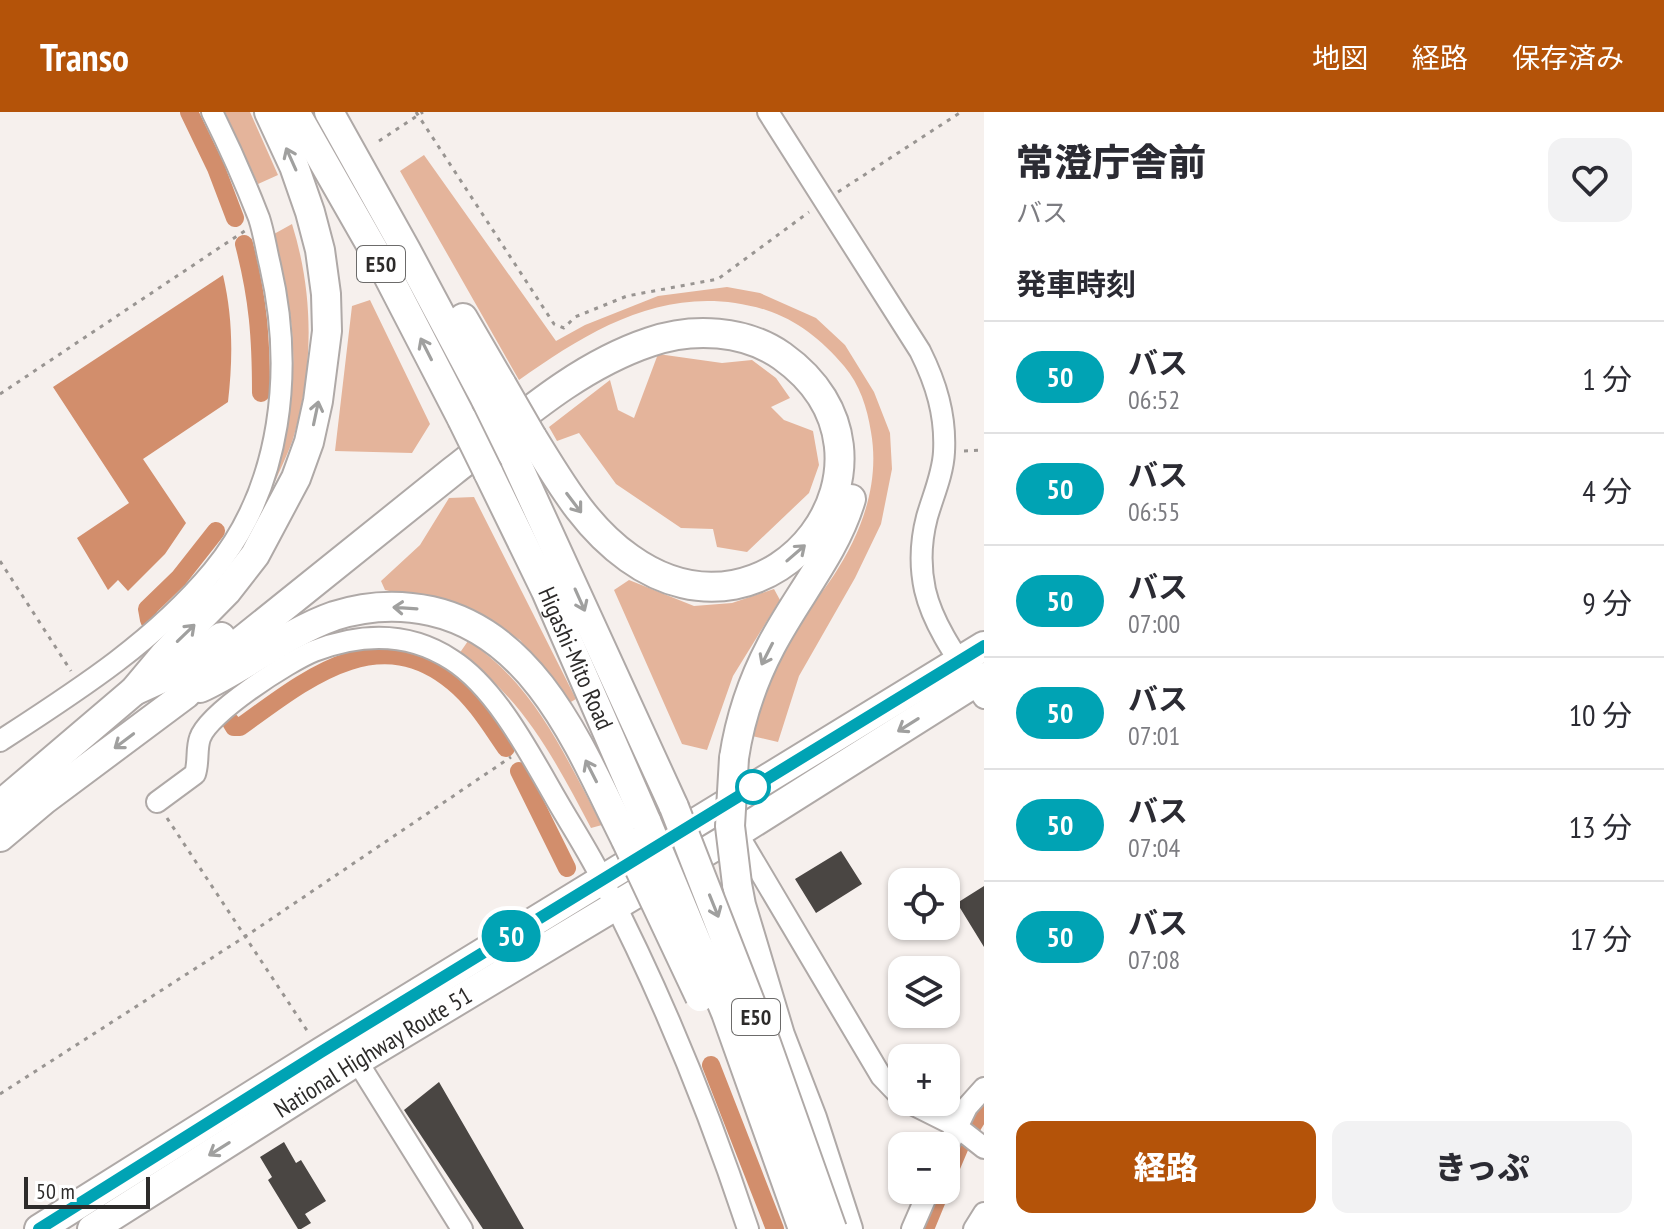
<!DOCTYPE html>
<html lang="ja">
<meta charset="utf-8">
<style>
:root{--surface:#fff;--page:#f2f2f3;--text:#2b2b33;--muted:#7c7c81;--line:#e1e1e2;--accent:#b45309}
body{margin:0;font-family:"PT Sans Narrow","Noto Sans JP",sans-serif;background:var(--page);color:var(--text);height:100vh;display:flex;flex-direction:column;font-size:30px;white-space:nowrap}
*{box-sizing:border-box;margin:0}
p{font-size:26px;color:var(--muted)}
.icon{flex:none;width:44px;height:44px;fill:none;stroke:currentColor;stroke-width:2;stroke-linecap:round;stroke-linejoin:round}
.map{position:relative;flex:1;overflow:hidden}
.sheet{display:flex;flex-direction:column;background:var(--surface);width:680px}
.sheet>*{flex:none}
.badge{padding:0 16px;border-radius:26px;font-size:28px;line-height:52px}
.controls{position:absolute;left:888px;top:756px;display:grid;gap:16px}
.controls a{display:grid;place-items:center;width:72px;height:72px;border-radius:16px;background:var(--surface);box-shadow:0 2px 6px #0004;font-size:40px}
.scale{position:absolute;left:24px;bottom:20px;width:126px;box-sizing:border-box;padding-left:8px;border:4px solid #2d2b2a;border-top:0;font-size:22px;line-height:28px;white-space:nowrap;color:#2d2b2a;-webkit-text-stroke:6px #fff;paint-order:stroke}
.map>.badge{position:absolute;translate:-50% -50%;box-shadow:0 0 0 4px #fff}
h2{padding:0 32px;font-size:30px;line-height:72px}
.round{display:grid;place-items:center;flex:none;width:84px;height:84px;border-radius:16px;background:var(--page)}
.summary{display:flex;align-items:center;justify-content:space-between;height:136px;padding:0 32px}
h1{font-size:38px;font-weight:800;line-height:60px}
.cta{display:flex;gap:16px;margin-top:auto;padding:16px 32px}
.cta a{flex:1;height:92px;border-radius:16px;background:var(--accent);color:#fff;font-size:32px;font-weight:800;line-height:92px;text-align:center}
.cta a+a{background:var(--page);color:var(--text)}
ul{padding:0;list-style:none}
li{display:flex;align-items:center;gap:24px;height:112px;padding:0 32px;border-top:2px solid var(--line)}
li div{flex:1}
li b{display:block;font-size:30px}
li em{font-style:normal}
li .badge{min-width:88px;font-weight:700;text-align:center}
header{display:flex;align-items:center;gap:48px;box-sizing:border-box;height:112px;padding:0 40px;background:var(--accent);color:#fff}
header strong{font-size:38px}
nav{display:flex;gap:44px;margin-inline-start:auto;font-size:28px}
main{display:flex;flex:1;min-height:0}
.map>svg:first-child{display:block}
</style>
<header>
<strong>Transo</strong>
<nav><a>地図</a><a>経路</a><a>保存済み</a></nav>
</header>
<main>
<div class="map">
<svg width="984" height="1117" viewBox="0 0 984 1117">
<rect width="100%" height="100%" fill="#f6f0ed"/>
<path fill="#e4b49b" d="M 225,0 L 250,0 L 278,63 L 258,72 Z
M 424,43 L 556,229 L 585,213 L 658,184 L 727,175 L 760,181 L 816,206 L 845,233 L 874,280 L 890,321 L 892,357 L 881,412 L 855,466 L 799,564 L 778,630 L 752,624 C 761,584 779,549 799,513 C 809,495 823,480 834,463 C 862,420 880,371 871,320 C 867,295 860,273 844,254 C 822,228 797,208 766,198 C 671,169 594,215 519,268 L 400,59 Z
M 292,112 C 314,182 314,256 293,327 C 287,344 278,362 271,379 L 268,377 C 278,338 292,296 293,256 C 295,210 284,166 274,122 Z
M 370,188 L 430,312 L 412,341 L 335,339 L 352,194 Z
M 658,242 L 722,251 L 752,248 L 776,266 L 790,286 L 771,295 L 784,308 L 813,319 L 819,353 L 809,381 L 747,440 L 717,435 L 713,417 L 681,416 L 616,372 L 579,321 L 557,329 L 549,315 L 610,268 L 618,298 L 634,306 Z
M 474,385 L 576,587 L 569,591 L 520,528 L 469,497 L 385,478 L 381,469 L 420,433 L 449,386 Z
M 629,468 L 694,494 L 732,491 L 774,477 L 780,488 L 733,564 L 707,638 L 682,632 L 614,478 Z
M 468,529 C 534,571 566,646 602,713 L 591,716 C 556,650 523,585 459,542 Z"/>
<path fill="#d28e6c" d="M 223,163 C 233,206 233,246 228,290 L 143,347 L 186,411 L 165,442 L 128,479 L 118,468 L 108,478 L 77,426 L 129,391 L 53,275 Z"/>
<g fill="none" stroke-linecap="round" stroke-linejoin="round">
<path stroke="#d28e6c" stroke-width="18" d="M 189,0 L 216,56 L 235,106
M 244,132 C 258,186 261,225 261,281
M 149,508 L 147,497 L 179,466 L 216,419
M 231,610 L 234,615 L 240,615 C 304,569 377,507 453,570 C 475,588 490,613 506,636
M 519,659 L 567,756
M 711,953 L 775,1117
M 946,1067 L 960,1034 L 984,995
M 925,1117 L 941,1078"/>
</g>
<path fill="#4a4643" d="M 841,739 L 862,772 L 816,801 L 795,767 Z
M 984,774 L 984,835 L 957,791 Z
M 439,970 L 524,1117 L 483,1117 L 404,998 Z
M 284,1030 L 296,1051 L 301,1048 L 326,1089 L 305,1102 L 311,1111 L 301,1117 L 298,1117 L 268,1068 L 272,1065 L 260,1045 Z"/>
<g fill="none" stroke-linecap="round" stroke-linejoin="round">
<g stroke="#afa9a7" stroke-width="24">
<path id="minor" d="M 768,0 L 920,239 C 936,271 946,303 944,340 C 943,362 933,384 927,405 C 921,428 920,455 925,478 C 934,517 963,554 984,586
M 0,629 C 77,579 154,530 213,459 C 283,374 294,256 270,153 C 266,137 264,121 259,106 C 245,70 229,34 212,0
M 157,690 L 195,662 C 199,650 196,637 200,626 C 208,601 289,549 314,539 C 361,521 408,519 452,548 C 496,576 530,642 556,687 C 572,715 590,742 604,771 C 661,881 709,999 748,1117
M 737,721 L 881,964 L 902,986
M 357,949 L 462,1117
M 908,990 L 956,1014 L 984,1036
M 946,1038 L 967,995 L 984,976
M 912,1117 L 929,1078
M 974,1117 L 984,1101"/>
</g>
<g stroke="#afa9a7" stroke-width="32">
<g id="highway">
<path d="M 295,0 L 384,156 L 462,307"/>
<path d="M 329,0 L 406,138 L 486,288"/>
<path d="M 463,206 L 502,273"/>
<path d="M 512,341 L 674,695"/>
<path id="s1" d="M 488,360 L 546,479 L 647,711"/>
<path d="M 200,576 C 246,555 286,521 334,504 C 365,494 399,492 431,499 C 538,523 582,641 626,728"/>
<path d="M 134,579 L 178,559 L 221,525"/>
<path d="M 734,646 C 740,606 752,570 771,534 C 797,484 835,441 851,387"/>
<path d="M 0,693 L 134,579 L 165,542 L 227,479 L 255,443 L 296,366 L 309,330 L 318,289 L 327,219 L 326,182 L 320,138 L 310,100 L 294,54 L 269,0"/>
<path d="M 0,725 L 44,688 L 186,582 L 219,547 C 297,484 375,421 453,359 C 515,311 575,255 650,230 C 693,215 745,218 782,244 C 925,346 774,550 629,446 C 585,415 560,370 532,325"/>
<path d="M 737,772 L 741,793 L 780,923 L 812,1006 L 848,1117"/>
<path d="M 39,1117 L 321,940 L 984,534"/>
<path id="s2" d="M 92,1117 L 357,949 L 737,721 L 984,565"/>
</g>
</g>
<path stroke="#999592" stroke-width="3" stroke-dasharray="4 6" stroke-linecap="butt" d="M 416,0 L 554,212 L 564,216 L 575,205 L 627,184 L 718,167 L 809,100
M 379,29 L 423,0
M 838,80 L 961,0
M 0,282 L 246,118
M 964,339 L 984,338
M 0,449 L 71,559
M 167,706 L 308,920
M 0,982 L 246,824 L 511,645"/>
<use href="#minor" stroke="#fff" stroke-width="20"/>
<use href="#highway" stroke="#fff" stroke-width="28"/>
<g stroke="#afa9a7" stroke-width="32" stroke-linecap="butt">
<path id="highway-bridge" d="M 502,273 L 532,325
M 486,288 L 512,341
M 462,307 L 488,360
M 734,646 L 730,714 L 737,772
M 674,695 L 766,931 L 832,1117
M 647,711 L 726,901 L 803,1117
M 626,728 L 700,885"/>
</g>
<use href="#highway-bridge" stroke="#fff" stroke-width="28"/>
</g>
<defs><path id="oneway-shaft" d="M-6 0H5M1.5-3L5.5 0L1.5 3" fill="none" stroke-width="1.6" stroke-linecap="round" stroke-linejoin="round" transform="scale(2)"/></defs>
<g stroke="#a0a09f">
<use href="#oneway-shaft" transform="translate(291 47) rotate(-114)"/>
<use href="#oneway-shaft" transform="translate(426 237) rotate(-117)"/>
<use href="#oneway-shaft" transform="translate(316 301) rotate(-78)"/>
<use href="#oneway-shaft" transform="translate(574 391) rotate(53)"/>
<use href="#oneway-shaft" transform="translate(796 441) rotate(-41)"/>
<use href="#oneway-shaft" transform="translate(580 488) rotate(66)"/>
<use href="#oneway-shaft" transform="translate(405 496) rotate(-176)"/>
<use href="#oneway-shaft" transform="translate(186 521) rotate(-44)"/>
<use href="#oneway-shaft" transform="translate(767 542) rotate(117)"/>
<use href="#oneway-shaft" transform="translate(908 613) rotate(148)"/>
<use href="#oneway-shaft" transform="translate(124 629) rotate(143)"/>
<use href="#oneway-shaft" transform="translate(591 659) rotate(-117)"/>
<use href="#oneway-shaft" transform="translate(714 794) rotate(68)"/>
<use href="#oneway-shaft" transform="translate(219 1037) rotate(148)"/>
</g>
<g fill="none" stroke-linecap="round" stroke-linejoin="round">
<g stroke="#fff" stroke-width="18">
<path id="line" d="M 39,1117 L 321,940 L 984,534"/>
</g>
<use href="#line" stroke="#00a3b4" stroke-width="12"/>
</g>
<circle fill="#fff" stroke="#00a3b4" stroke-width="4" cx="753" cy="675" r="16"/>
<g text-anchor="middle" stroke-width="8" stroke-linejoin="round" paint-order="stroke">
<g fill="#fff" stroke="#6c6b6a" stroke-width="2">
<rect x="357" y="134" width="48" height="36" rx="6"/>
<rect x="732" y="887" width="48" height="36" rx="6"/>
</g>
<g font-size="22" font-weight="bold" fill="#2d2b2a">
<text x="381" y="160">E50</text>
<text x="756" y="913">E50</text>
</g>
<g font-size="24" fill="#2d2b2a" stroke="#fff">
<text dy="8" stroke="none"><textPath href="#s1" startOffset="206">Higashi-Mito Road</textPath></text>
<text dy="8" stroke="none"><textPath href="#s2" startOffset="332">National Highway Route 51</textPath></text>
</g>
</g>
</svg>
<div class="controls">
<a><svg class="icon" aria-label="locate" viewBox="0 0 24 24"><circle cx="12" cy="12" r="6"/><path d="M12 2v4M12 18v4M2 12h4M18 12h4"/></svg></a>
<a><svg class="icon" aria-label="layers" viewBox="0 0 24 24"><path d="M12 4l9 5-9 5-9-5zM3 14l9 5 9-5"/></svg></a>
<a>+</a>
<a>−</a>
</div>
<div class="scale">50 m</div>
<b class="badge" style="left:511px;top:824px;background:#00a3b4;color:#fff">50</b>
</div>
<section class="sheet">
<div class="summary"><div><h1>常澄庁舎前</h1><p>バス</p></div><a class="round"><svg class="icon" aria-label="heart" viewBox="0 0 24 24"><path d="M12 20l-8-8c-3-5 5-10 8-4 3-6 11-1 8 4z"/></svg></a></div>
<h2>発車時刻</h2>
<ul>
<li><span class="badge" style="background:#00a3b4;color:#fff">50</span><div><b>バス</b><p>06:52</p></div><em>1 分</em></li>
<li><span class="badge" style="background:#00a3b4;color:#fff">50</span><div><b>バス</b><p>06:55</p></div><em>4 分</em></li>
<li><span class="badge" style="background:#00a3b4;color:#fff">50</span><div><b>バス</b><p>07:00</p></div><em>9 分</em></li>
<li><span class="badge" style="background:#00a3b4;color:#fff">50</span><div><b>バス</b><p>07:01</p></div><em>10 分</em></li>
<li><span class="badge" style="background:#00a3b4;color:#fff">50</span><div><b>バス</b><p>07:04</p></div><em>13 分</em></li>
<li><span class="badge" style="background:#00a3b4;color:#fff">50</span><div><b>バス</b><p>07:08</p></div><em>17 分</em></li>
</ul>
<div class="cta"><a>経路</a><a>きっぷ</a></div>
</section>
</main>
